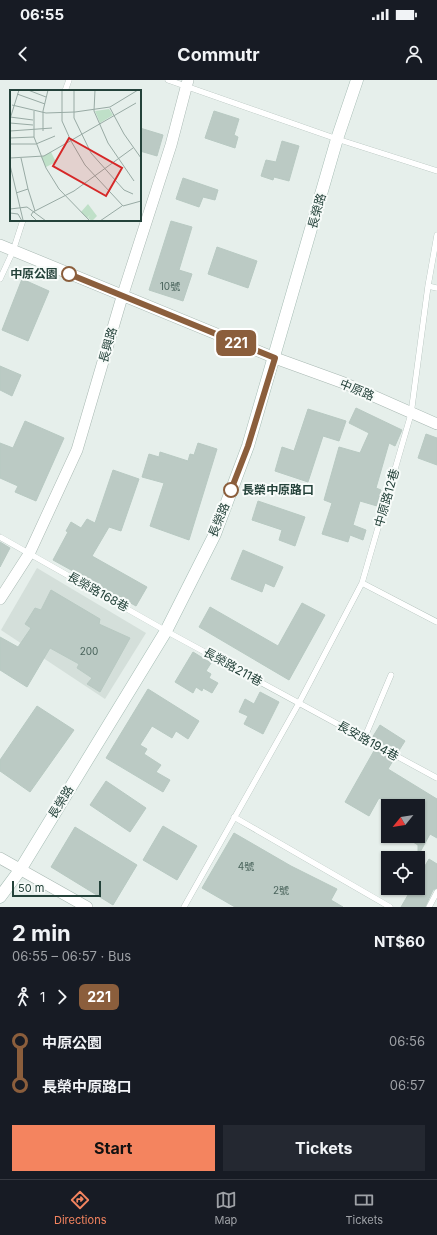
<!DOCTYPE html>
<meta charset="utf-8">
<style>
:root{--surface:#171b24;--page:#242831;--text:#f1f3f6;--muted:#9ea1a6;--line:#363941;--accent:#f4845f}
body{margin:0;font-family:Inter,"Noto Sans TC",sans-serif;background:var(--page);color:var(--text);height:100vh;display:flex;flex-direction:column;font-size:15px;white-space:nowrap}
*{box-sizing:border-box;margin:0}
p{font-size:13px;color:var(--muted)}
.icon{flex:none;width:22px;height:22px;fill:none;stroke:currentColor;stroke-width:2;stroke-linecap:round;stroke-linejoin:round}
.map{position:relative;height:827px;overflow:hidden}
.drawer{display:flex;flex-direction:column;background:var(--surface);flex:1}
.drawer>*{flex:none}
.badge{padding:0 8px;border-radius:6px;font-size:14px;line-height:26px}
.needle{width:26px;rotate:240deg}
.tools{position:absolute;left:381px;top:719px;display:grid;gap:8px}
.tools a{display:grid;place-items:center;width:44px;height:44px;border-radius:0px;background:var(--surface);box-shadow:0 1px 3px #0004;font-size:20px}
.scale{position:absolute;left:12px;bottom:10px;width:89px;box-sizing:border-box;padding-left:4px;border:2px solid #24423a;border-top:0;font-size:11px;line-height:14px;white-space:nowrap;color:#24423a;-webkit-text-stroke:3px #f7fbf9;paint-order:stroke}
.map>.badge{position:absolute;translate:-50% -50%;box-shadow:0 0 0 2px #fff}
.legs{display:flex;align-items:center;gap:6px;height:44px;padding:0 12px;font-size:13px}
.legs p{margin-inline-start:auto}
.head{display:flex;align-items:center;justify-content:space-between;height:68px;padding:0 12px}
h1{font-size:22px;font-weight:700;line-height:30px}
.button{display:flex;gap:8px;margin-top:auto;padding:8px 12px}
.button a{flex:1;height:46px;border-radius:0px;background:var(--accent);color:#111;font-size:16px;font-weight:700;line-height:46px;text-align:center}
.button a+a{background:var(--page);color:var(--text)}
ul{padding:0 12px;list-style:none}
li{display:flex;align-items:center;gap:14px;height:44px;font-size:15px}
li i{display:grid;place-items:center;width:6px;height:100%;margin:0 5px;background:currentColor}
li i::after{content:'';width:10px;height:10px;margin:-5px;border:3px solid;border-radius:50%;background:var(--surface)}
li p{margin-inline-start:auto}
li:first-child i{background:linear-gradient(#0000 50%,currentColor 0)}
li:last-child i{background:linear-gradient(currentColor 50%,#0000 0)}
.status{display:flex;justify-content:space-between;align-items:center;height:28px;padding:0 20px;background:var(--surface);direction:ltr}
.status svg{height:11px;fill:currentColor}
header{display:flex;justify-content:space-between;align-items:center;height:52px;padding:0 12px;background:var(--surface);font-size:18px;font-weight:700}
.tabs{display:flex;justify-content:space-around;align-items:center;height:56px;border-top:1px solid var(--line);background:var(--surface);font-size:11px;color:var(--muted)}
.tabs a{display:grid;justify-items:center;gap:2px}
.tabs .on{color:var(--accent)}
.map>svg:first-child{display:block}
</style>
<div class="status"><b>06:55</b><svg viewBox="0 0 49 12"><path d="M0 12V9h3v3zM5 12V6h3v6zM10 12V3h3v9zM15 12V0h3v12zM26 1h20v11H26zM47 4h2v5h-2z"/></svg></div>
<header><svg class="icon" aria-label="back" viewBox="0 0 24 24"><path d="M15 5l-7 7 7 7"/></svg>Commutr<svg class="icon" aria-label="person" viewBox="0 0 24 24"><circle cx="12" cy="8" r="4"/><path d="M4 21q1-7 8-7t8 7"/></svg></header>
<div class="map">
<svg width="437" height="827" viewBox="0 0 437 827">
<rect width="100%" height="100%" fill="#e6efeb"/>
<path fill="#d4dfda" d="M 37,488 L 146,553 L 105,619 L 1,550 Z"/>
<path fill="#bbcac4" stroke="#b8c9c2" d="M 214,31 L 239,39 L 234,55 L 238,57 L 235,68 L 205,58 Z
M 140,48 L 163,55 L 157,76 L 140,71 Z
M 282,61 L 299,66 L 289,101 L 274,97 L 273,100 L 261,96 L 266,80 L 276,82 Z
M 183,98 L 218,110 L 215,120 L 203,117 L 199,127 L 176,119 Z
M 171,141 L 192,147 L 179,190 L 192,194 L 183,221 L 149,210 Z
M 217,167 L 257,181 L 248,208 L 208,194 Z
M 22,199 L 49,211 L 28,261 L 2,250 Z
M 0,286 L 21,295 L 12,316 L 0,310 Z
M 356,328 L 402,350 L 395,366 L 389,363 L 376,408 L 381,410 L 377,426 L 360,421 L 353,445 L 366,450 L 363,460 L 350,455 L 348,462 L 322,454 L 332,423 L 324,420 L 339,367 L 360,373 L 369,353 L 349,343 Z
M 308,329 L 346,341 L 339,361 L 323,356 L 308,402 L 275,391 L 282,367 L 294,371 Z
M 25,341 L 64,358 L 36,421 L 15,412 L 18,406 L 0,398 L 0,363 L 13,368 Z
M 426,354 L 437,358 L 437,385 L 418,378 Z
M 198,363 L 217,369 L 189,460 L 150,446 L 164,403 L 142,397 L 149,374 L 159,377 L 160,372 L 188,381 L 190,374 L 194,375 Z
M 113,390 L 139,399 L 121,451 L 109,447 L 92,476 L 147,507 L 136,526 L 53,480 L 68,452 L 66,451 L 71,442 L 81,448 L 87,439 L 95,443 Z
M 258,421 L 305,437 L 295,466 L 279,460 L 282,450 L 252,440 Z
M 0,462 L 10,468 L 0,487 Z
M 243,470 L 283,487 L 274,507 L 265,503 L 262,512 L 231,499 Z
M 51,510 L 100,539 L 99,544 L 130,558 L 100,612 L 87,604 L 92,598 L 77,588 L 79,584 L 50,568 L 27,607 L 0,590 L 0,557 L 18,567 L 31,548 L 25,544 L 35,528 L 41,530 Z
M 302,523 L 325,535 L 289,600 L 199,547 L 210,527 L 278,566 Z
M 193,572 L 211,583 L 206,591 L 211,594 L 209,598 L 218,603 L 212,613 L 203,608 L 202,611 L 196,607 L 193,613 L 175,602 Z
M 148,609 L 199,641 L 188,659 L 176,651 L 172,658 L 152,646 L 140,665 L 147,669 L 144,674 L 161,685 L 156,692 L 170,700 L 163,712 L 106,678 Z
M 260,612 L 279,622 L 263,654 L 244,644 L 248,636 L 239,632 L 245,619 L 254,624 Z
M 37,626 L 74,650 L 30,712 L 0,691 L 0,680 Z
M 380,645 L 405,661 L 398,672 L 372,658 Z
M 375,669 L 394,679 L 388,689 L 437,719 L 437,758 L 430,754 L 418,776 L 418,765 L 403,756 L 418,756 L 418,726 L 394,726 L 379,718 L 369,736 L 345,722 Z
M 106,701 L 146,728 L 130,752 L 90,725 Z
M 163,746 L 197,766 L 177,800 L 143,780 Z
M 75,747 L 137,785 L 113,825 L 51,787 Z
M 234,753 L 291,786 L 337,809 L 331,820 L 343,827 L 235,827 L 202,808 Z
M 429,779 L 437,784 L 437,808 L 433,810 L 425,827 L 401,827 L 412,808 L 418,808 L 418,798 Z"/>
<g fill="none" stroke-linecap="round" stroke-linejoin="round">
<g stroke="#a8b8b2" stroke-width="6">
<path id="lane" d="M 168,0 L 337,59 L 437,91
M 65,11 L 69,0
M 0,199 L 13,171 L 23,140
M 428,206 L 437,208
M 0,457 L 166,551 L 437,698
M 362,503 L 437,542
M 364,659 L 391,595
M 234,737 L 390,827
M 184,827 L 299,623 L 362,503 L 411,334 L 428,206 L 437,155
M 429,827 L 437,812"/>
</g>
<g stroke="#a8b8b2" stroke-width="12">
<path id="street" d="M 0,165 L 275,278 L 344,303 L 437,344
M 0,519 L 29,474 L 77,370 L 122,217 L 171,65 L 188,0
M 0,778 L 87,827"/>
</g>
<g stroke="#a4bbb3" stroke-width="13">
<path id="secondary" d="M 0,817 L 20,790 L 166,551 L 215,454 L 248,366 L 337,59 L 357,0"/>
</g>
<use href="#lane" stroke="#fff" stroke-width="5.5"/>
<use href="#street" stroke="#fff" stroke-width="11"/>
<use href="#secondary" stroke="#fff" stroke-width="12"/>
</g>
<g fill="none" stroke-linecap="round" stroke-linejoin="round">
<g stroke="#fff" stroke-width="9">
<path id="line-1" d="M 69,194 L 275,278 L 248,366 L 231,410"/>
</g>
<use href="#line-1" stroke="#8b5e3c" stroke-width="6"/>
</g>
<g fill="#fff" stroke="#8b5e3c" stroke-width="2">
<circle cx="69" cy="194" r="7"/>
<circle cx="231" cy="410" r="7"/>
</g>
<g text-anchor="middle" stroke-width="4" stroke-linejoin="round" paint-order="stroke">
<g font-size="10" fill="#4a645c">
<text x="170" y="210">10號</text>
<text x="89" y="575">200</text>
<text x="246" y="790">4號</text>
<text x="281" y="814">2號</text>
</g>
<g font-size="12" fill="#24423a" stroke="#f7fbf9">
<text transform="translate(317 131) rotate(-74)" y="4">長榮路</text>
<text transform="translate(108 265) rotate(-74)" y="4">長興路</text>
<text transform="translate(357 310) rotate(23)" y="4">中原路</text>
<text transform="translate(387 418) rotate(-74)" y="4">中原路12巷</text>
<text transform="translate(219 440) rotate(-68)" y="4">長榮路</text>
<text transform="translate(98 512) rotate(29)" y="4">長榮路168巷</text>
<text transform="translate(233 587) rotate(29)" y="4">長榮路211巷</text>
<text transform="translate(368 661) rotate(29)" y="4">長安路194巷</text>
<text transform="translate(61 722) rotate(-58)" y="4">長榮路</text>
</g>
<g font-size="12" font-weight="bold" fill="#24423a" stroke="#f7fbf9" text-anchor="end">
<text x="58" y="198">中原公園</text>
<text x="242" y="414" text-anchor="start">長榮中原路口</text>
</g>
</g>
<g transform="translate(10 10)">
<rect width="131" height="131" fill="#e6efeb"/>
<path d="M 99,19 L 103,25 L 90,33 L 85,21 ZM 41,62 L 46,72 L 36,77 L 31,67 ZM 78,114 L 87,126 L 82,131 L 78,128 L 80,125 L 77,128 L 71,122 Z" fill="#bfe0c8"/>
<path fill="none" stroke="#98aaa4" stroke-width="1" d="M 18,0 L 36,7M 52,0 L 52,31 L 61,51 L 75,75 L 113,116M 64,0 L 64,28 L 81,63 L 114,100 L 123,104M 85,0 L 84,21 L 98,53 L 124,91M 7,4 L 35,14M 2,15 L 36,23 L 65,22 L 100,17 L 128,0M 100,18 L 114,44 L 131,68M 24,21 L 24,47 L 36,78 L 49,99 L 80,131M 0,27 L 23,30M 0,29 L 9,0M 0,33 L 23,35M 0,41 L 42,38M 33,41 L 33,21 L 38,0M 0,48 L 24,47M 0,54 L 26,54 L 45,46M 0,68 L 34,66 L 126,13M 11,68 L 18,99M 0,75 L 13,130M 0,87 L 0,107M 6,103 L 18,99 L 25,121M 113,116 L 131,111M 0,119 L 17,117 L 36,131M 0,123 L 8,124 L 12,131M 27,131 L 21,125 L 23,122 L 64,101 L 123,58M 90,131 L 112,116"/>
<path fill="#d62828" fill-opacity="0.15" stroke="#d62828" stroke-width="2" d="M 59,48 L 112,78 L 96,106 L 43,76 Z"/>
<rect width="131" height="131" fill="none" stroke="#24423a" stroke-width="2"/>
</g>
</svg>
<div class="tools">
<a><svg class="needle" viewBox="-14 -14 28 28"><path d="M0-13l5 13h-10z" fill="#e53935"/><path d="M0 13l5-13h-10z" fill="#9ea1a6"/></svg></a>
<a><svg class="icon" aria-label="locate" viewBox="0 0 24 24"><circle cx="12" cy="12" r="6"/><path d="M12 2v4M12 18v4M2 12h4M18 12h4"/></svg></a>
</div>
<div class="scale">50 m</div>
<b class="badge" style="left:236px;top:263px;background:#8b5e3c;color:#fff">221</b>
</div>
<section class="drawer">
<div class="head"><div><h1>2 min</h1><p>06:55 – 06:57 · Bus</p></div><b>NT$60</b></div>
<div class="legs"><svg class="icon" aria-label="walk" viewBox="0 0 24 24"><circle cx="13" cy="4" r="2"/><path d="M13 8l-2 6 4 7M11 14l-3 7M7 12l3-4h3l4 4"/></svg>1<svg class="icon" aria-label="forward" viewBox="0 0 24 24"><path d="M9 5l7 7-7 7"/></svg><b class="badge" style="background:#8b5e3c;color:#fff">221</b></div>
<ul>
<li><i style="color:#8b5e3c"></i><b>中原公園</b><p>06:56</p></li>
<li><i style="color:#8b5e3c"></i><b>長榮中原路口</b><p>06:57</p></li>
</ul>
<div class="button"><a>Start</a><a>Tickets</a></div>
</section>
<nav class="tabs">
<a class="on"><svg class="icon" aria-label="directions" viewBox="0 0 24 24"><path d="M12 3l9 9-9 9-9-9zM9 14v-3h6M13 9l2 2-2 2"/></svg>Directions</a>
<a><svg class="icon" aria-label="map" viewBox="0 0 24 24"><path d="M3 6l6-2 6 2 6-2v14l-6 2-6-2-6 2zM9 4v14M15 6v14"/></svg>Map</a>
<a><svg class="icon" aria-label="tickets" viewBox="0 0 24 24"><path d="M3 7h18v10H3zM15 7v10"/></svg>Tickets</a>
</nav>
